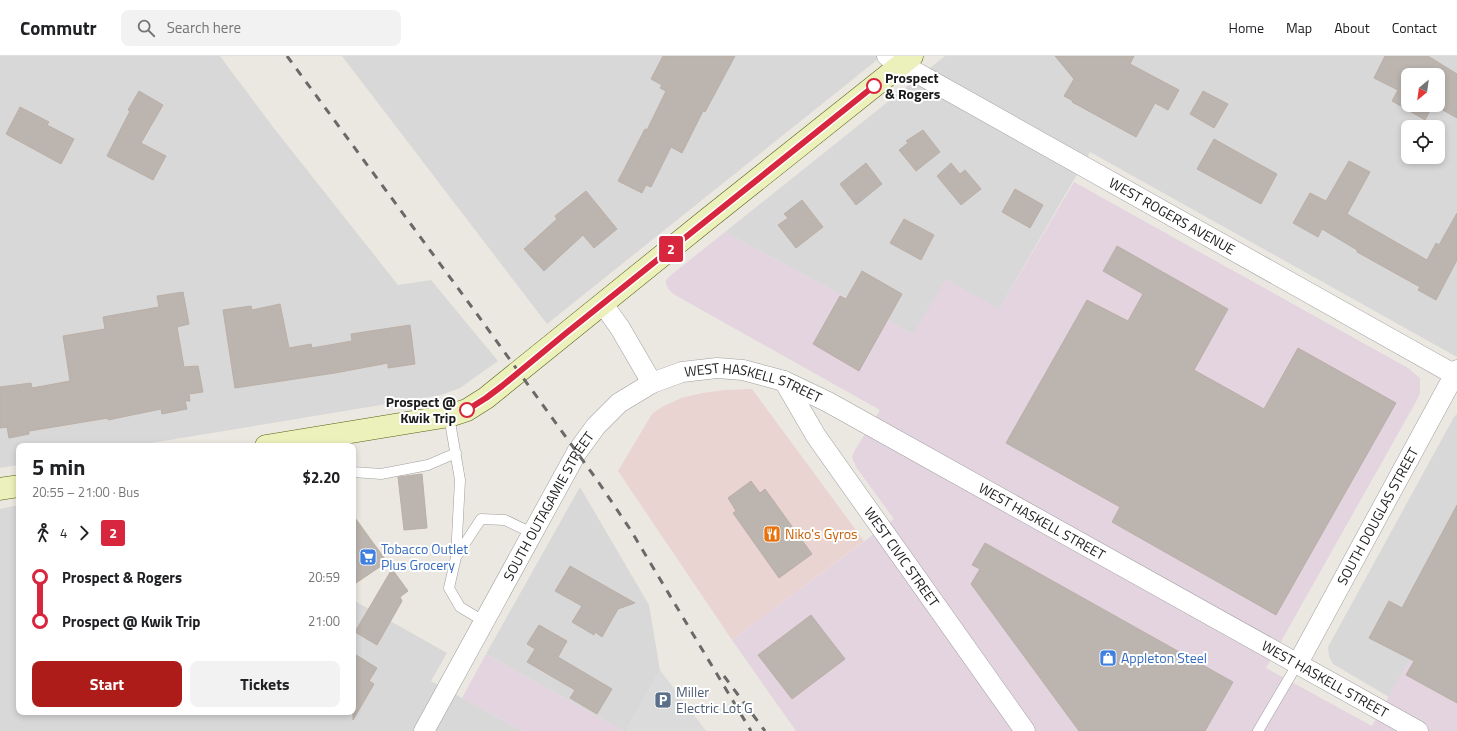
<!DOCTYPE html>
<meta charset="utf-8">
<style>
:root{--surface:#fff;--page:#f2f2f2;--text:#202124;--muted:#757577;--line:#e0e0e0;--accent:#ad1c18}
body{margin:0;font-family:"Titillium Web",sans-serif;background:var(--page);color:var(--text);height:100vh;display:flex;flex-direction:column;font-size:15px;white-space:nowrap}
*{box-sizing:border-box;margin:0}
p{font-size:13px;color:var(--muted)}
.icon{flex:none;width:22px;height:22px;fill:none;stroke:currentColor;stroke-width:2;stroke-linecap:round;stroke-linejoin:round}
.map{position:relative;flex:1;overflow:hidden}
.panel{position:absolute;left:16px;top:387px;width:340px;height:272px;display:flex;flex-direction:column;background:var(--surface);border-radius:8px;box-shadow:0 2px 6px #0003}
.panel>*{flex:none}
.badge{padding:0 8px;border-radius:3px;font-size:14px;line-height:26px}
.needle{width:26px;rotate:209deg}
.buttons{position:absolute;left:1401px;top:12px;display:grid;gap:8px}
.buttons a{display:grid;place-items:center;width:44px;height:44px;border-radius:8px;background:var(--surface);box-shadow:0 2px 6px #0003;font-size:20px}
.map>.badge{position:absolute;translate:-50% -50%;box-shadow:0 0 0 2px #fff}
.legs{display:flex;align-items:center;gap:6px;height:44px;padding:0 16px;font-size:13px}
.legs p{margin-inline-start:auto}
.headline{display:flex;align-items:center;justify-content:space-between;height:68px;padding:0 16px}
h1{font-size:22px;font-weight:700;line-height:30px}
.cta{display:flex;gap:8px;margin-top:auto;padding:8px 16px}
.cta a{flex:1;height:46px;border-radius:8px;background:var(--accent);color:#fff;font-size:16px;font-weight:700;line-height:46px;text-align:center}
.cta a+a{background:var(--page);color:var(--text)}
ul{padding:0 16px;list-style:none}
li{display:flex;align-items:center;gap:14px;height:44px;font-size:15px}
li i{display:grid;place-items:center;width:6px;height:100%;margin:0 5px;background:currentColor}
li i::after{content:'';width:10px;height:10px;margin:-5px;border:3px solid;border-radius:50%;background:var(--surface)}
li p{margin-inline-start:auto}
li:first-child i{background:linear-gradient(#0000 50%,currentColor 0)}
li:last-child i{background:linear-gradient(currentColor 50%,#0000 0)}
header{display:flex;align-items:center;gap:24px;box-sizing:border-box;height:56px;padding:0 20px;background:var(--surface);border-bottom:1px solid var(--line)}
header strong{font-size:19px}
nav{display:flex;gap:22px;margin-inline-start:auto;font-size:14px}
.search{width:280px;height:36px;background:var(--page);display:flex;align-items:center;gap:10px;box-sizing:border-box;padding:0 14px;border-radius:8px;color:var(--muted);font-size:15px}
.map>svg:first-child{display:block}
</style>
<header>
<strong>Commutr</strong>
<div class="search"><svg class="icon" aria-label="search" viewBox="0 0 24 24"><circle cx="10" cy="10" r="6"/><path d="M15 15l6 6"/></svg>Search here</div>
<nav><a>Home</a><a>Map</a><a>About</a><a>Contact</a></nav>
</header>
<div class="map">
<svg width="1457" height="675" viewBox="0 0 1457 675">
<rect width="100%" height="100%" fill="#ebe8e1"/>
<path fill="#d9d8d8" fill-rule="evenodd" d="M 0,0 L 220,0 L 273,71 L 398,229 L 431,224 L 498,305 L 460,332 L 441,339 L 133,390 L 19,390 L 19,409 L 0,412 Z
M 342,0 L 882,0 L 547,268 Z
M 945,0 L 1457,0 L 1457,301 L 1090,96 L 999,253 L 913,278 L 725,176 ZM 1408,19 L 1438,19 L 1438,49 L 1408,49 ZM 1408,71 L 1438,71 L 1438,101 L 1408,101 Z
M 1457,358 L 1457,521 L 1389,641 L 1333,608 L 1329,600 L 1328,591 L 1454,361 Z
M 580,431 L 649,549 L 660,614 L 626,675 L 623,675 L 486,598 Z
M 19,449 L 19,656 L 353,656 L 353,544 L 447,597 L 431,625 L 523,675 L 0,675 L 0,453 Z"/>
<path fill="#ead4d2" d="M 752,333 L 864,485 L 732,584 L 618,415 L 652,358 L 662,351 L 681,342 L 702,337 L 725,334 Z"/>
<path fill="#e3d4e0" d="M 1074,126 L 1408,312 L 1420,322 L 1420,337 L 1417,344 L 1266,612 L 1372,670 L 1457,521 L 1457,675 L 796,675 L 732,584 L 894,463 L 856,411 L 852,401 L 855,394 L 880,354 L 675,239 L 669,234 L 666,228 L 666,224 L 671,219 L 725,176 L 913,278 L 946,223 L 999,253 Z
M 486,598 L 623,675 L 523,675 L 462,642 Z"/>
<path fill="#dbdbdb" d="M 660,614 L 706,675 L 626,675 Z"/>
<path fill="#bbb4af" stroke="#bbafa6" d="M 663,0 L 735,0 L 705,56 L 703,55 L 682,97 L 671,91 L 651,131 L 646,129 L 642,137 L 618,125 L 645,73 L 647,74 L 666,35 L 660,32 L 662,29 L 651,23 Z
M 1055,0 L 1134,0 L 1130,8 L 1179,34 L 1168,54 L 1155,47 L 1136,81 L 1072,46 L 1073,45 L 1064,40 L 1074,23 Z
M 1385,0 L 1428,0 L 1457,18 L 1457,62 L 1434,49 L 1438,49 L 1438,19 L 1408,19 L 1408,49 L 1433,49 L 1425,64 L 1392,45 L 1398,34 L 1374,22 Z
M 139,35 L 163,49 L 141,87 L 166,100 L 153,124 L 107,100 L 130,55 L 128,54 Z
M 1203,35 L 1228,48 L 1214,72 L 1190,58 Z
M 20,51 L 49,66 L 47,69 L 74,83 L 61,108 L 6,78 Z
M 923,74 L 940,96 L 916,115 L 899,94 L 908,87 L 906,85 Z
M 1214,83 L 1277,118 L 1261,148 L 1197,113 Z
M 1349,105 L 1370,116 L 1347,158 L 1427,204 L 1436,187 L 1439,189 L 1457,157 L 1457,204 L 1436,244 L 1418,234 L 1420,231 L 1357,196 L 1357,194 L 1322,173 L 1318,181 L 1293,167 L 1310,137 L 1326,145 Z
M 866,107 L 882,128 L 856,149 L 840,128 Z
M 951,107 L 960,118 L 965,114 L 981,133 L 961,149 L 937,120 Z
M 1015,133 L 1043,149 L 1030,172 L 1002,156 Z
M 586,135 L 617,173 L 594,192 L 583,179 L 544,215 L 524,193 L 557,163 L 555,160 Z
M 802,144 L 823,171 L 796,192 L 778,169 L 788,162 L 784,158 Z
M 904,163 L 934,179 L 921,204 L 890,187 Z
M 1117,190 L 1228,253 L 1194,314 L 1264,353 L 1298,292 L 1396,347 L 1276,559 L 1112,466 L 1120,451 L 1006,387 L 1087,244 L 1128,265 L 1143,238 L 1103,215 Z
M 862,215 L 902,238 L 859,315 L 813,288 L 840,240 L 846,243 Z
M 183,236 L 189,268 L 177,271 L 184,311 L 198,310 L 203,336 L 189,338 L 190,345 L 185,345 L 187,353 L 162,358 L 161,353 L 108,364 L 108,362 L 29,375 L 29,378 L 9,382 L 7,371 L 0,372 L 0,331 L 31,327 L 32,332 L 70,325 L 63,280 L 105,273 L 103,261 L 159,251 L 157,240 Z
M 280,248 L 289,292 L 311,288 L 312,292 L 352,285 L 351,278 L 410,269 L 415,308 L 388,312 L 388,307 L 335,317 L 235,332 L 223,254 L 251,250 L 252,254 Z
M 422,418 L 427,472 L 404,474 L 398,421 Z
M 751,425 L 760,437 L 765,433 L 812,498 L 779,522 L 733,457 L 736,455 L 728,442 Z
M 1457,449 L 1457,647 L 1406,619 L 1414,605 L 1369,582 L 1389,545 L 1402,552 Z
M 353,459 L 387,506 L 353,529 Z
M 985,487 L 1233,626 L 1205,675 L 1079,675 L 971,528 L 980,513 L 972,509 Z
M 570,510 L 635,547 L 618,553 L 602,581 L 595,576 L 594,579 L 572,566 L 582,550 L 555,535 Z
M 392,513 L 408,535 L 400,541 L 402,545 L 377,589 L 355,576 Z
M 811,559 L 845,603 L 792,643 L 758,599 Z
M 539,569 L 567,585 L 558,601 L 612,633 L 597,658 L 570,642 L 575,634 L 527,606 L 535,593 L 527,588 Z
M 353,597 L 377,612 L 369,625 L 374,628 L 353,664 Z"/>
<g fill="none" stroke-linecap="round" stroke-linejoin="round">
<g stroke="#9f9f9f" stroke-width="11">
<path id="lane" d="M 449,360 L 460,424 L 456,501 L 449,532 L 460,551 L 485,566
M 353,416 L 381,418 L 428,409 L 456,397
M 456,501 L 481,463 L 505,464 L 532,477
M 1258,675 L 1298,607"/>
</g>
<g stroke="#9f9f9f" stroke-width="21">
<g id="street">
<path id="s1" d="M 887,0 L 1457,320"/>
<path d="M 603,248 L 620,272 L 652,327"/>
<path id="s2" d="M 784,325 L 816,380 L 1025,675"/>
<path id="s3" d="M 1298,607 L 1457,314"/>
<path id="s4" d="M 424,675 L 577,396 L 596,370 L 619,347 L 652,327 L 682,316 L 717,312 L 743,314 L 784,325 L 828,346 L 1418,675"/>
</g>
</g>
<g stroke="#576211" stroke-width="23">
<path id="secondary" d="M 266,390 L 449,360 L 467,354 L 486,342 L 705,165 L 912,0
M 0,433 L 19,430"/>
</g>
<use href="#lane" stroke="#fff" stroke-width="10"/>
<use href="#street" stroke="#fff" stroke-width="20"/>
<use href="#secondary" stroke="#ecf0ba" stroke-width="22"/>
<path stroke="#696969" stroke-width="3" stroke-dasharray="8 8" stroke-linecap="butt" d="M 287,0 L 474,254 L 597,424 L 630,473 L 751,675
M 724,620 L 765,675"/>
</g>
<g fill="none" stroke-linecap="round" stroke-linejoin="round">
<g stroke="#fff" stroke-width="9">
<path id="line-1" d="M 467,354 L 486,342 L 502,330 L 565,278 L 874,30"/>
</g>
<use href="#line-1" stroke="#d7263d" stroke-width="6"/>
</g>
<defs>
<g id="restaurant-square" transform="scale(0.9)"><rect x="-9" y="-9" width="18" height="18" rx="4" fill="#e8710a" stroke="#fff"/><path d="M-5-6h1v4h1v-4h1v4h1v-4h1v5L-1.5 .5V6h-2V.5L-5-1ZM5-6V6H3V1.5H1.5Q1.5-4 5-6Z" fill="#fff"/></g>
<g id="supermarket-square" transform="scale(0.9)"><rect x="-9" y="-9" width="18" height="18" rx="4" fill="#3f7fe0" stroke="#fff"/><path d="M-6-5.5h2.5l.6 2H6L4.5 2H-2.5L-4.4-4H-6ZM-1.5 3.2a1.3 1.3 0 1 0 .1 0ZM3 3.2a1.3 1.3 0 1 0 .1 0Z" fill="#fff"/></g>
<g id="shop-square" transform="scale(0.9)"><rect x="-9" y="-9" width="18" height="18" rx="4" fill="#3f7fe0" stroke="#fff"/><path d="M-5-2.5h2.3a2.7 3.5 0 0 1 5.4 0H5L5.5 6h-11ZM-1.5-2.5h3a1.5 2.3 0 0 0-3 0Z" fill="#fff"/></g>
<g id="parking-square" transform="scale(0.9)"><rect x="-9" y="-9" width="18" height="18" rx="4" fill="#5c6f8a" stroke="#fff"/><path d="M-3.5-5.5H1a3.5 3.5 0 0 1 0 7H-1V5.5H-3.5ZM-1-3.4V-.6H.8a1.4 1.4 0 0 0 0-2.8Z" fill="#fff"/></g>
</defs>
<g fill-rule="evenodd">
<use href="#restaurant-square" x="772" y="478"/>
<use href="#supermarket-square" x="368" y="501"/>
<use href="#shop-square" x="1108" y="602"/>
<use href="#parking-square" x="663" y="644"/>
</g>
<g fill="#fff" stroke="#d7263d" stroke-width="2">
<circle cx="874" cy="30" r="7"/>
<circle cx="467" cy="354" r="7"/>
</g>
<g text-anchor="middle" stroke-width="4" stroke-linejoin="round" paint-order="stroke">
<g font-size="14" font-weight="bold" fill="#1b1b1b" stroke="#fff" text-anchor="start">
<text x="885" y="27">Prospect<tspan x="885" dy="16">&amp; Rogers</tspan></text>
<text x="456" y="351" text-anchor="end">Prospect @<tspan x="456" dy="16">Kwik Trip</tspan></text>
</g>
<g font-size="14" fill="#1b1b1b" stroke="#fff">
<text dy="5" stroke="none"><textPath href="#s1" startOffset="327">WEST ROGERS AVENUE</textPath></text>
<text dy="5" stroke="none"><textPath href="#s4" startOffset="527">WEST HASKELL STREET</textPath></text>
<text dy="5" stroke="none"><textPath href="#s4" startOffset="257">SOUTH OUTAGAMIE STREET</textPath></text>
<text dy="5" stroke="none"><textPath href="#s3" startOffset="167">SOUTH DOUGLAS STREET</textPath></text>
<text dy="5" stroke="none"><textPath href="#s4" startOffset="851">WEST HASKELL STREET</textPath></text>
<text dy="5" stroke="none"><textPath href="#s2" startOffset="212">WEST CIVIC STREET</textPath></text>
<text dy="5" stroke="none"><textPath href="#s4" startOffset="1175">WEST HASKELL STREET</textPath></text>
</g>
<g font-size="14" fill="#c56008" stroke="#fff" text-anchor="start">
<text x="785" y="483">Niko's Gyros</text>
</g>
<g font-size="14" fill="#366cbe" stroke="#fff" text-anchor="start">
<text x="381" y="498">Tobacco Outlet<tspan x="381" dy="16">Plus Grocery</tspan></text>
<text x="1121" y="607">Appleton Steel</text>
</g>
<g font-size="14" fill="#4e5e75" stroke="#fff" text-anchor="start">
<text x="676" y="641">Miller<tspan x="676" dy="16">Electric Lot G</tspan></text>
</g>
</g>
</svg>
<div class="buttons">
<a><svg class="needle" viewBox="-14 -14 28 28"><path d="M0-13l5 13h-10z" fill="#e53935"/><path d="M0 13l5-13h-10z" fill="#757577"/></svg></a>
<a><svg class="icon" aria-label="locate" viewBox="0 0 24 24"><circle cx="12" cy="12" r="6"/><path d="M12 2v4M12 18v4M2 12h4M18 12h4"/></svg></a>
</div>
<b class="badge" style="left:671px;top:193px;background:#d7263d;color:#fff">2</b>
<section class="panel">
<div class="headline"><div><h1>5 min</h1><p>20:55 – 21:00 · Bus</p></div><b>$2.20</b></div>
<div class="legs"><svg class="icon" aria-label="walk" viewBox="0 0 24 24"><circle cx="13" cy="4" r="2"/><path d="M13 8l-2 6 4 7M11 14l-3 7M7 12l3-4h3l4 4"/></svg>4<svg class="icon" aria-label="forward" viewBox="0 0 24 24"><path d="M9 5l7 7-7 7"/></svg><b class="badge" style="background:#d7263d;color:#fff">2</b></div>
<ul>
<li><i style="color:#d7263d"></i><b>Prospect &amp; Rogers</b><p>20:59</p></li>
<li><i style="color:#d7263d"></i><b>Prospect @ Kwik Trip</b><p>21:00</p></li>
</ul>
<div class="cta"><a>Start</a><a>Tickets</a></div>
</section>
</div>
